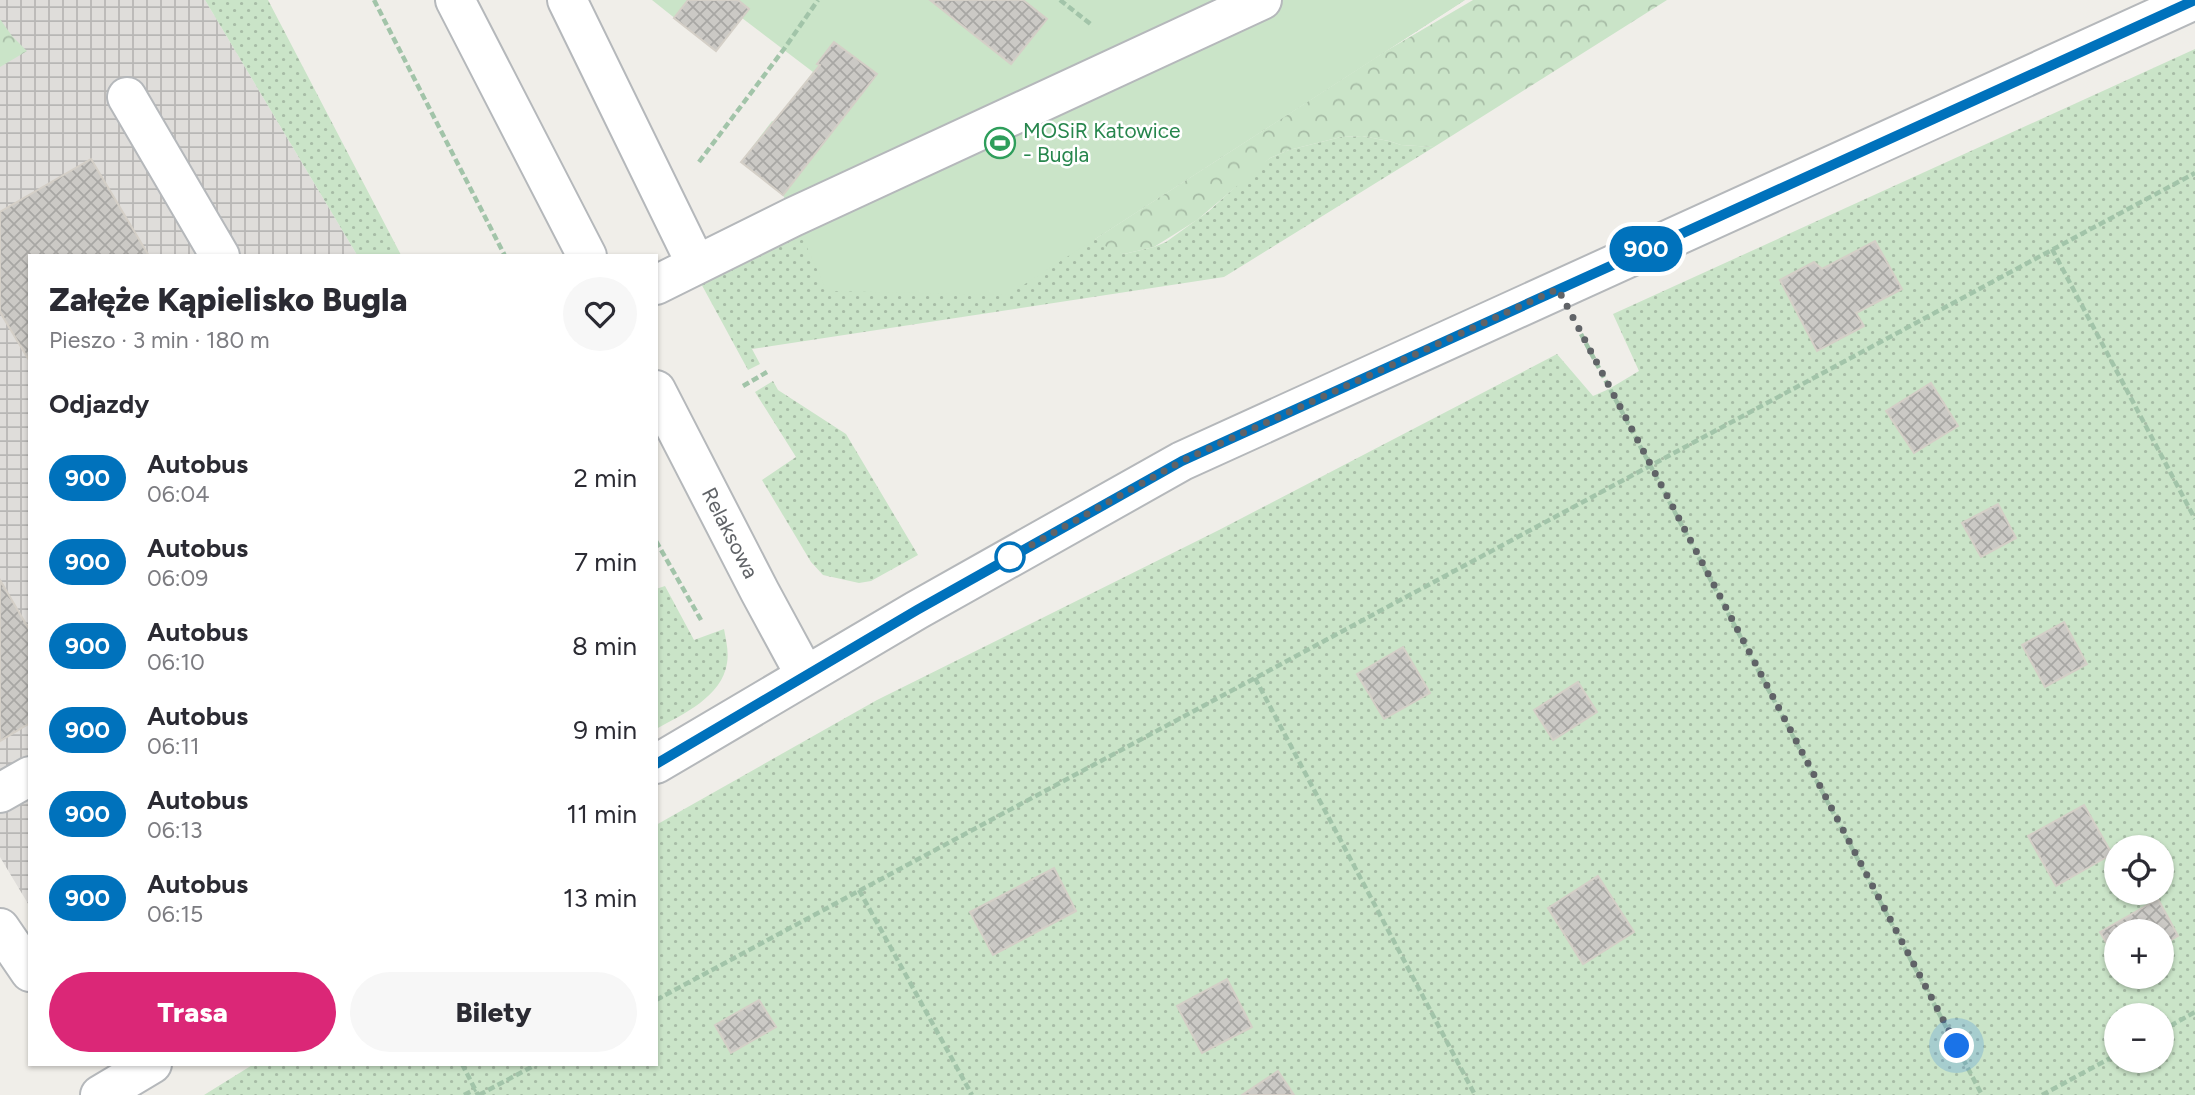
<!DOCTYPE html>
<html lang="pl">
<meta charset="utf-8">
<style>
:root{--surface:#fff;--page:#f7f7f7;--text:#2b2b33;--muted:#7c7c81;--accent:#db2777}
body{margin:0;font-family:Figtree,sans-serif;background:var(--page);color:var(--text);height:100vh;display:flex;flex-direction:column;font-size:26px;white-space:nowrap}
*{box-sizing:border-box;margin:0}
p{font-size:23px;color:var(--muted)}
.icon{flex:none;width:38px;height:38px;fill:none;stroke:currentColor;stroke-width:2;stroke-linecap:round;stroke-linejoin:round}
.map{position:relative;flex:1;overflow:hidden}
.panel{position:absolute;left:28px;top:254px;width:630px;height:812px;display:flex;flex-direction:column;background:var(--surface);border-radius:0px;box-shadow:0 2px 5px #0004}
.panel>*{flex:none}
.badge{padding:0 14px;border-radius:23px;font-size:24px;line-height:46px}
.buttons{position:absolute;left:2104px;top:835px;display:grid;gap:14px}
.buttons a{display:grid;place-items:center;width:70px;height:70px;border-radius:50%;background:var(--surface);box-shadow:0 2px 5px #0004;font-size:35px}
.you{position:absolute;width:35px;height:35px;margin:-18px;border:5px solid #fff;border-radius:50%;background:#1a73e8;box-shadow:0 0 0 10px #1a73e833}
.map>.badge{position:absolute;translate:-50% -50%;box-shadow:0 0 0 4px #fff}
h2{padding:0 21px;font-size:26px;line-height:63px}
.round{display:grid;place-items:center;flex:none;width:74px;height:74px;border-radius:37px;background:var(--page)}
.headline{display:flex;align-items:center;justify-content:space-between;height:119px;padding:0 21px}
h1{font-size:33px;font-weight:800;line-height:52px}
.cta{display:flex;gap:14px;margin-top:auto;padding:14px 21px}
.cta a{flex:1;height:80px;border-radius:42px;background:var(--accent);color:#fff;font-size:28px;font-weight:800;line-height:80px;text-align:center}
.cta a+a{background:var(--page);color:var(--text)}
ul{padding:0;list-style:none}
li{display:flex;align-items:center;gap:21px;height:84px;padding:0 21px}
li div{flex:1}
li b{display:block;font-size:26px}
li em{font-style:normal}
li .badge{min-width:77px;font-weight:700;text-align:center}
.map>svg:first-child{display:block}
</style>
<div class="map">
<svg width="2195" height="1095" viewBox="0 0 2195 1095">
<defs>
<pattern id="industrial-grid" width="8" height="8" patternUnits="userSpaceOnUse" patternTransform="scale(1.75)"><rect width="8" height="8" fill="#dfddda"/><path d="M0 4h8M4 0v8" fill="none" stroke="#b8b7b5"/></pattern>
<pattern id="green-dots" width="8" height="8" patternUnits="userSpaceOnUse" patternTransform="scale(1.75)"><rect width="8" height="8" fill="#cae4c8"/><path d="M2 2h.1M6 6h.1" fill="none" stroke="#a7bca6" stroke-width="1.8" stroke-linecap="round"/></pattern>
<pattern id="forest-crowns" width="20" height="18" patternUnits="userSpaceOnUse" patternTransform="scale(1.75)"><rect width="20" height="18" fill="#cae4c8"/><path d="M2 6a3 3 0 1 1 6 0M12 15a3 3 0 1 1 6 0" fill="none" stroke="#a7bca6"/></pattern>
<pattern id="building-cross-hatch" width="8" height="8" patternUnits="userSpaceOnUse" patternTransform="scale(1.75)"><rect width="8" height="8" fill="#cbc9c5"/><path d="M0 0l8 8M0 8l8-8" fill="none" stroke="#a8a7a4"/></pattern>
</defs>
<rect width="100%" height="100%" fill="#f0eee9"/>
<path fill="url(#industrial-grid)" d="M 0,0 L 205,0 L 357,255 L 30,256 L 30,907 L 0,857 Z"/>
<path fill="url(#green-dots)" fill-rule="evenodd" d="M 205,0 L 268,0 L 401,255 L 357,255 Z
M 1465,0 L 1095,239 L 1124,254 L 1154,247 L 1166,242 L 1209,211 L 1256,168 L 1270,158 L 1289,150 L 1341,137 L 1362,136 L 1389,141 L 1401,145 L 1434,147 L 1224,277 L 752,349 L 760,364 L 748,370 L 698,278 L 802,235 L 893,190 Z
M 2195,49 L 2195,1095 L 204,1095 L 254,1064 L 656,1064 L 656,825 L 877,700 L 1219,530 L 1557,354 L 1593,396 L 1609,389 L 1639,371 L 1613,314 ZM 2116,847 L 2161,847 L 2161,892 L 2116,892 ZM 2116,931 L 2161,931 L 2161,976 L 2116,976 ZM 2116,1015 L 2161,1015 L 2161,1060 L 2116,1060 Z
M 773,381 L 778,390 L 846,434 L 918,555 L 871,581 L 859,583 L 823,575 L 811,562 L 762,480 L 796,457 L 755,392 Z
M 665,586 L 694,640 L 724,629 C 726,640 729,652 727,663 C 722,697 683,714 656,729 L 656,589 Z"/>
<path fill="url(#forest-crowns)" d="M 1473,0 L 1667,0 L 1434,147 L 1401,145 L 1389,141 L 1362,136 L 1341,137 L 1289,150 L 1270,158 L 1197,220 L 1154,247 L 1124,254 L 1110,249 L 1095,239 L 1386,51 Z
M 0,19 L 12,36 L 27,51 L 0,67 Z"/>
<path fill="#cae4c8" d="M 652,0 L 1465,0 L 1008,295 L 827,291 L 783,195 L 741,162 L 772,121 L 775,122 L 813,72 L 742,18 L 716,51 Z"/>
<path fill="url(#building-cross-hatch)" stroke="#d4cfc7" stroke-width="2" d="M 688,0 L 738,0 L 749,9 L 716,51 L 674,18 Z
M 930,0 L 1023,0 L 1047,19 L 1011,64 Z
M 834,42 L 877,74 L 783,195 L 741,162 L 820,65 L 817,64 Z
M 91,159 L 149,256 L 30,256 L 30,362 L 0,312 L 0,212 Z
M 1875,241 L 1902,289 L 1856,313 L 1864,326 L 1817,351 L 1780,280 L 1814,262 L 1822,269 Z
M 1931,383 L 1958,426 L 1914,453 L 1886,411 Z
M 1998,504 L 2016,538 L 1981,557 L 1962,523 Z
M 0,580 L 30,631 L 30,723 L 0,741 Z
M 2064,622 L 2087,664 L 2045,687 L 2022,645 Z
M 1403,647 L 1430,693 L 1384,719 L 1357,674 Z
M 1578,682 L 1597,712 L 1553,740 L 1534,710 Z
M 2084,805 L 2112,854 L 2056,886 L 2028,836 Z
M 1054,868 L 1076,911 L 993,955 L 970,912 Z
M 1598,876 L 1634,932 L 1583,964 L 1548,908 Z
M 2158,899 L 2178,936 L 2161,946 L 2161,931 L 2116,931 L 2116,959 L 2100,932 Z
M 1227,979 L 1252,1027 L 1202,1053 L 1177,1006 Z
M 759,1000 L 776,1027 L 731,1053 L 715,1025 Z
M 1278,1071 L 1294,1095 L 1242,1095 Z"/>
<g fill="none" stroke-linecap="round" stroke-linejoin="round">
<g stroke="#b5b8bb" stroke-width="42">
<path id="minor" d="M 455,0 L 587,256
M 567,0 L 696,264
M 127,97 L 220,256
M 656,285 L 793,217 L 1262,0
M 656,390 L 760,592 L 805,675
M 656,764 L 917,610 L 1182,461 L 2195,0
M 0,793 L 30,776
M 0,928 L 30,972
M 100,1095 L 152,1064"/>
</g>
<path stroke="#a2c4a9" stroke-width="4.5" stroke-dasharray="7 3.5" stroke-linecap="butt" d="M 374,0 L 505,256
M 1060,0 L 1093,26
M 699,162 L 784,49 L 818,0
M 2052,249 L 2195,519
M 1581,334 L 1982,1095
M 743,386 L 767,372
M 656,541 L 701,620
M 1255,678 L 1475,1095
M 859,890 L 972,1095
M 656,1000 L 2195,173
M 2161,1031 L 2195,1012
M 462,1064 L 478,1095
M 464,1095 L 476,1089
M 479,1095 L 537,1064
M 2042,1095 L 2116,1055"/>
<use href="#minor" stroke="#fff" stroke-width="38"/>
</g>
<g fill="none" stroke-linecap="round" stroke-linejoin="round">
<g stroke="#fff" stroke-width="16">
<path id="line" d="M 656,764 L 917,610 L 1182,461 L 2195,0"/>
</g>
<use href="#line" stroke="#0072bc" stroke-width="10"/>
<path stroke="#606367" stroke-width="7" stroke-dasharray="0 12.6" d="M 1010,557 L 1182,461 L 1558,289 L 1957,1046"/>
</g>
<defs>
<g id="stadium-ring" transform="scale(1.575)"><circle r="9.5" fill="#fff" stroke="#2e9e5b" stroke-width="1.5"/><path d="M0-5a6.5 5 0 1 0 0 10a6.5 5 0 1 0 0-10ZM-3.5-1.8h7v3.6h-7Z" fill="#2e9e5b"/></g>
</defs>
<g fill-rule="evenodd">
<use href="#stadium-ring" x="1000" y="143"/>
</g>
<circle fill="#fff" stroke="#0072bc" stroke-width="3.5" cx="1010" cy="557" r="14"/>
<g text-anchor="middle" stroke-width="5" stroke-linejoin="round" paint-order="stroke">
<g font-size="21" fill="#27864d" stroke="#fff" text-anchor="start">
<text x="1023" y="138">MOSiR Katowice<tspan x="1023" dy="24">- Bugla</tspan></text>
</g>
<g font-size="21" fill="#606367" stroke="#fff">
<text transform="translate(730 533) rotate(63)" y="7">Relaksowa</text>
</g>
</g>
</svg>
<div class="buttons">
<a><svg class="icon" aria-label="locate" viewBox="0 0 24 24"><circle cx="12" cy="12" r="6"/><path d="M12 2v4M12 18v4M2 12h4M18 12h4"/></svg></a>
<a>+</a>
<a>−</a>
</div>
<div class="you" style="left:1957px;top:1046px"></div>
<b class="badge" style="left:1646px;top:249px;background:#0072bc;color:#fff">900</b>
<section class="panel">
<div class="headline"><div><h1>Załęże Kąpielisko Bugla</h1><p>Pieszo · 3 min · 180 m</p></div><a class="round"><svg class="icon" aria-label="heart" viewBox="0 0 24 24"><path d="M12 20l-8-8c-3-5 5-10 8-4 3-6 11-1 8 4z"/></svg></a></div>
<h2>Odjazdy</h2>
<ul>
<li><span class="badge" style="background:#0072bc;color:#fff">900</span><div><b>Autobus</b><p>06:04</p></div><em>2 min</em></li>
<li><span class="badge" style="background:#0072bc;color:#fff">900</span><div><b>Autobus</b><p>06:09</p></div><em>7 min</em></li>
<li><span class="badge" style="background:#0072bc;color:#fff">900</span><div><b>Autobus</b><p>06:10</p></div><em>8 min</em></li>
<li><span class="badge" style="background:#0072bc;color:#fff">900</span><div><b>Autobus</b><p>06:11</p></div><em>9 min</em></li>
<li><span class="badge" style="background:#0072bc;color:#fff">900</span><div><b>Autobus</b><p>06:13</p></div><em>11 min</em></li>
<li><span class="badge" style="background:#0072bc;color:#fff">900</span><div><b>Autobus</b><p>06:15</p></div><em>13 min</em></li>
</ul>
<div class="cta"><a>Trasa</a><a>Bilety</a></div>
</section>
</div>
